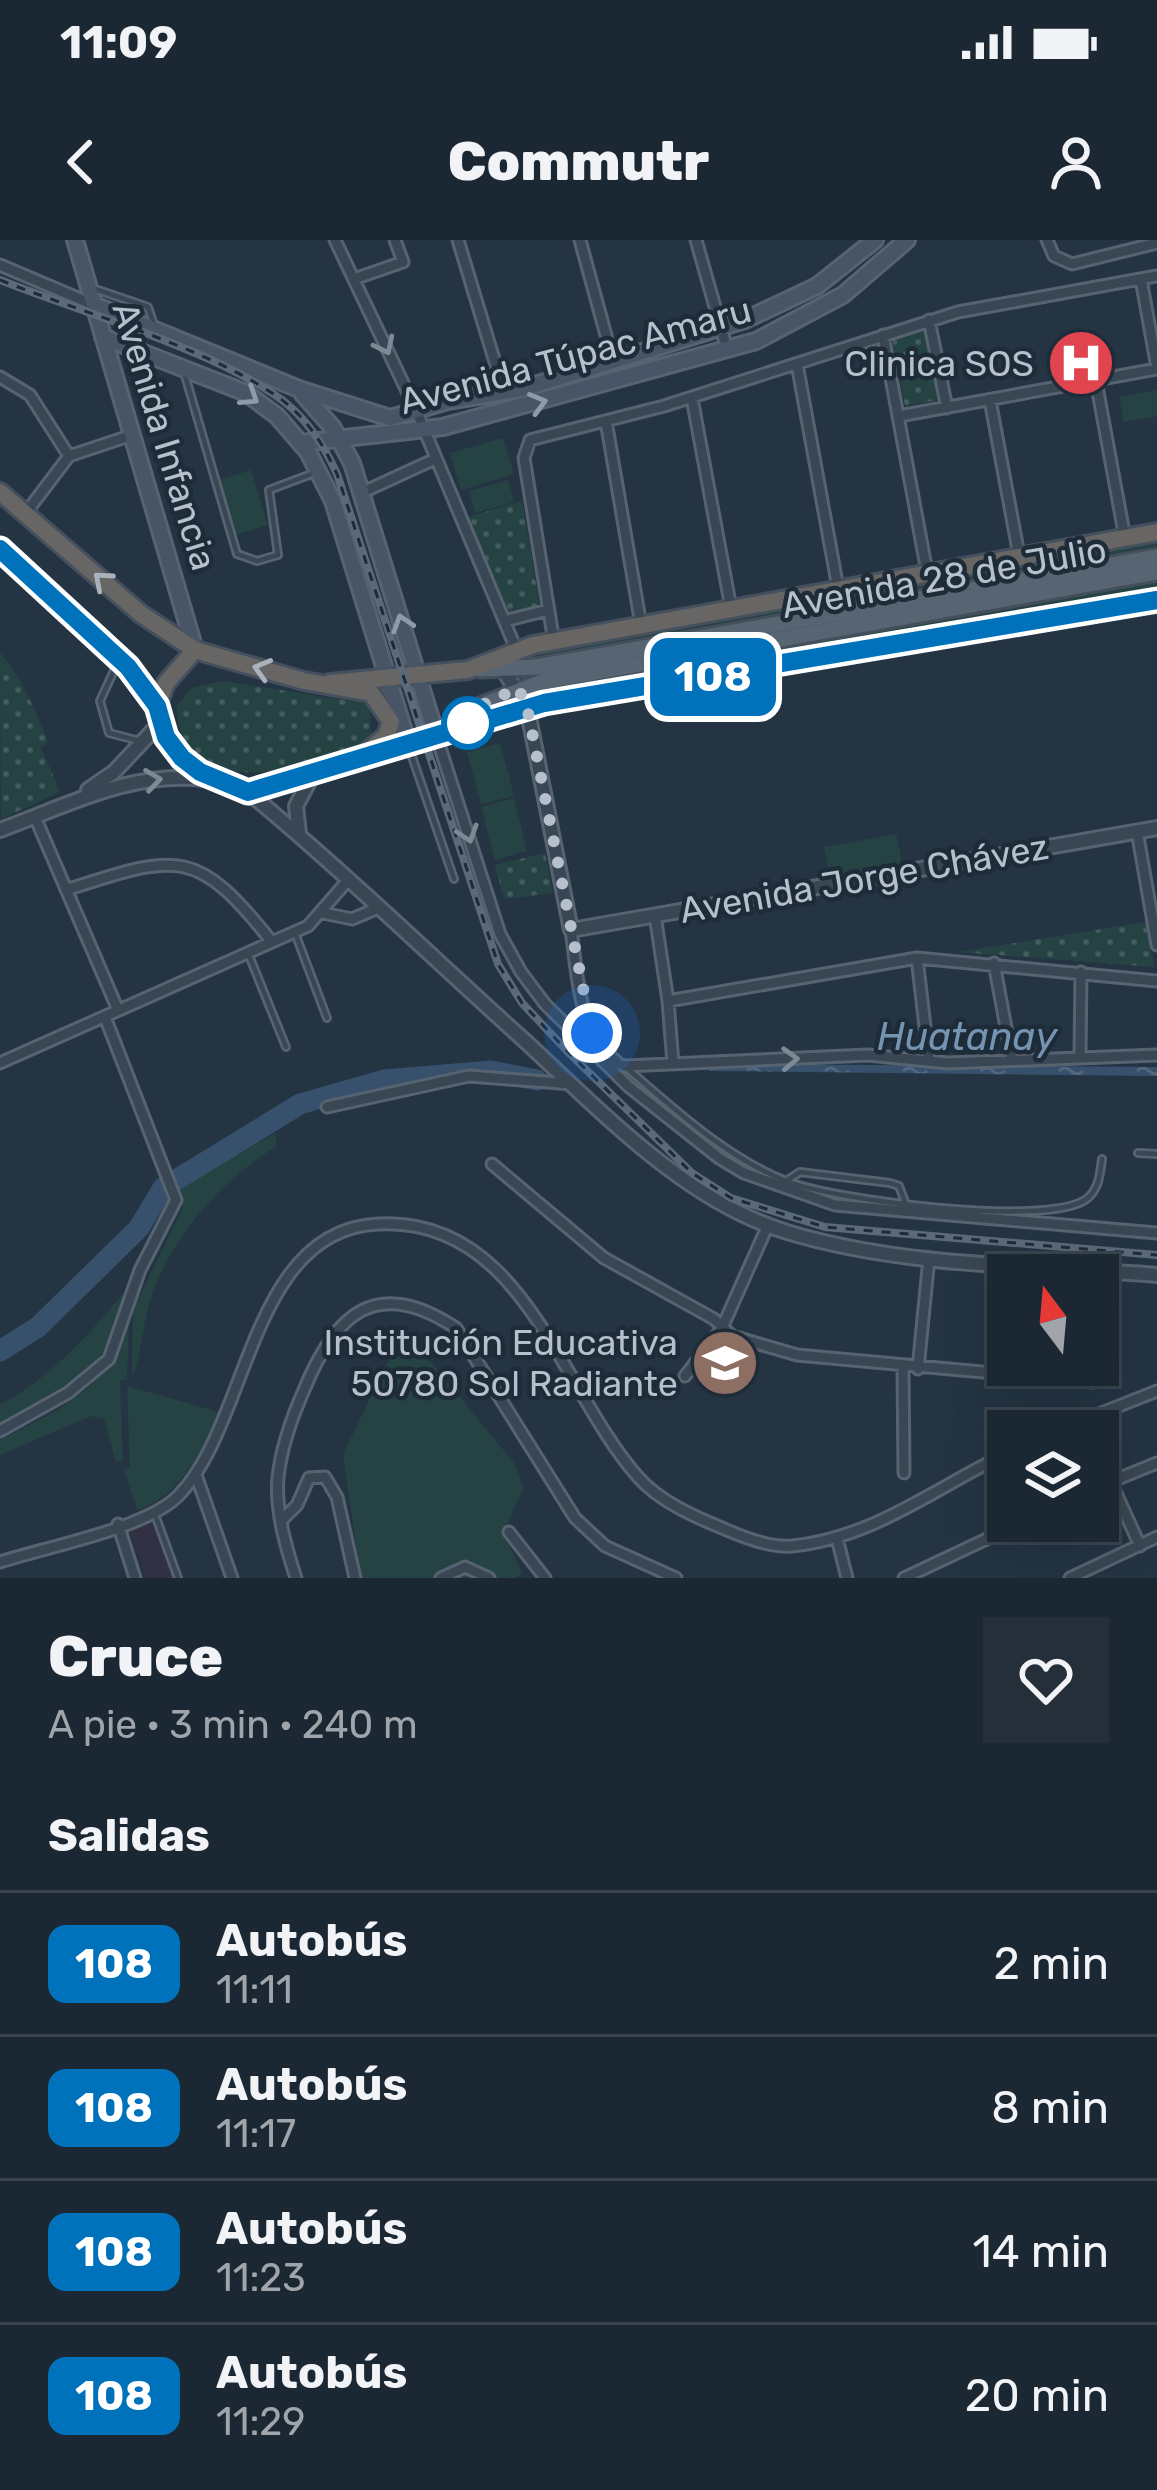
<!DOCTYPE html>
<html lang="es">
<meta charset="utf-8">
<style>
:root{--surface:#1b2732;--page:#242f3a;--text:#f1f3f6;--muted:#a0a5ac;--line:#39444d}
body{margin:0;font-family:Rubik,sans-serif;background:var(--page);color:var(--text);height:100vh;display:flex;flex-direction:column;font-size:45px;white-space:nowrap}
*{box-sizing:border-box;margin:0}
p{font-size:39px;color:var(--muted)}
.icon{flex:none;width:66px;height:66px;fill:none;stroke:currentColor;stroke-width:2;stroke-linecap:round;stroke-linejoin:round}
.map{position:relative;height:1338px;overflow:hidden}
.side{display:flex;flex-direction:column;background:var(--surface);flex:1}
.side>*{flex:none}
.badge{padding:0 24px;border-radius:18px;font-size:42px;line-height:78px}
.needle{width:78px;rotate:344deg}
.controls{position:absolute;left:987px;top:1014px;display:grid;gap:24px}
.controls a{display:grid;place-items:center;width:132px;height:132px;border-radius:0px;background:var(--surface);box-shadow:0 12px 48px #0002,0 0 0 3px var(--line);font-size:60px}
.you{position:absolute;width:60px;height:60px;margin:-30px;border:9px solid #fff;border-radius:50%;background:#1a73e8;box-shadow:0 0 0 18px #1a73e833}
.map>.badge{position:absolute;translate:-50% -50%;box-shadow:0 0 0 6px #fff}
h2{padding:0 48px;font-size:45px;line-height:108px}
.round{display:grid;place-items:center;flex:none;width:126px;height:126px;border-radius:0px;background:var(--page)}
.headline{display:flex;align-items:center;justify-content:space-between;height:204px;padding:0 48px}
h1{font-size:57px;font-weight:800;line-height:90px}
ul{padding:0;list-style:none}
li{display:flex;align-items:center;gap:36px;height:144px;padding:0 48px;border-top:3px solid var(--line)}
li div{flex:1}
li b{display:block;font-size:45px}
li em{font-style:normal}
li .badge{min-width:132px;font-weight:700;text-align:center}
.status{display:flex;justify-content:space-between;align-items:center;height:84px;padding:0 60px;background:var(--surface);direction:ltr}
.status svg{height:33px;fill:currentColor}
header{display:flex;justify-content:space-between;align-items:center;height:156px;padding:0 48px;background:var(--surface);font-size:54px;font-weight:800}
.map>svg:first-child{display:block}
</style>
<div class="status"><b>11:09</b><svg viewBox="0 0 49 12"><path d="M0 12V9h3v3zM5 12V6h3v6zM10 12V3h3v9zM15 12V0h3v12zM26 1h20v11H26zM47 4h2v5h-2z"/></svg></div>
<header><svg class="icon" aria-label="back" viewBox="0 0 24 24"><path d="M15 5l-7 7 7 7"/></svg>Commutr<svg class="icon" aria-label="person" viewBox="0 0 24 24"><circle cx="12" cy="8" r="4"/><path d="M4 21q1-7 8-7t8 7"/></svg></header>
<div class="map">
<svg width="1157" height="1338" viewBox="0 0 1157 1338">
<defs>
<pattern id="park-dots" width="8" height="8" patternUnits="userSpaceOnUse" patternTransform="scale(3)"><rect width="8" height="8" fill="#264344"/><path d="M2 2h.1M6 6h.1" fill="none" stroke="#435c5e" stroke-width="1.8" stroke-linecap="round"/></pattern>
<pattern id="water-ripples" width="26" height="14" patternUnits="userSpaceOnUse" patternTransform="scale(3)"><rect width="26" height="14" fill="#37516c"/><path d="M2 4q2-2 4 0t4 0M15 11q2-2 4 0t4 0" fill="none" stroke="#526880"/></pattern>
</defs>
<rect width="100%" height="100%" fill="#243443"/>
<path fill="#323143" d="M 153,1283 L 174,1338 L 147,1338 L 129,1290 Z"/>
<path fill="#264344" d="M 1157,150 L 1157,176 L 1124,182 L 1119,157 Z
M 503,198 L 514,234 L 461,250 L 450,213 Z
M 251,230 L 268,285 L 235,295 L 219,240 Z
M 508,240 L 514,262 L 475,273 L 469,251 Z
M 1157,299 L 1157,312 L 544,420 L 543,408 Z
M 1157,337 L 1157,352 L 552,460 L 549,444 Z
M 500,503 L 514,556 L 481,564 L 467,512 Z
M 514,558 L 527,611 L 495,620 L 481,567 Z
M 896,594 L 902,623 L 830,636 L 824,607 Z
M 276,893 L 276,907 C 224,937 176,993 154,1049 C 143,1077 143,1112 132,1139 L 133,1070 L 183,967 L 177,946 Z
M 125,1051 C 116,1131 62,1149 0,1184 L 0,1165 C 53,1135 86,1098 125,1051 Z
M 129,1076 L 127,1139 L 120,1141 L 123,1220 L 116,1222 L 104,1179 L 91,1176 L 0,1215 L 0,1200 C 62,1168 112,1148 129,1076 Z
M 403,1114 L 430,1121 L 515,1224 L 523,1249 L 503,1294 L 522,1332 L 516,1338 L 361,1338 L 343,1214 L 391,1116 Z
M 127,1146 L 219,1172 C 201,1212 180,1256 137,1270 L 124,1230 L 130,1228 Z"/>
<path fill="url(#park-dots)" d="M 924,89 L 938,160 L 905,166 L 892,98 Z
M 522,261 L 540,367 L 509,374 L 468,277 Z
M 0,413 C 23,439 35,470 48,502 L 41,508 L 60,552 L 1,579 Z
M 223,441 L 363,463 L 370,469 L 371,500 C 317,530 176,568 177,465 L 192,448 Z
M 545,613 L 553,653 L 505,659 L 494,625 Z
M 1145,682 L 1155,727 L 959,712 Z"/>
<path fill="url(#water-ripples)" d="M 709,824 L 1157,827 L 1157,836 L 709,831 Z"/>
<g fill="none" stroke-linecap="round" stroke-linejoin="round">
<path stroke="#37516c" stroke-width="21" d="M 0,1111 L 38,1087 L 139,988 L 163,948 L 300,864 L 384,840 L 491,831 L 537,840"/>
<g stroke="#576370" stroke-width="10">
<path id="service" d="M 92,48 L 148,67 L 154,85
M 184,132 L 237,314 L 257,321 L 278,315 L 269,250 L 314,233
M 117,424 L 100,461 L 109,493 L 136,500
M 409,508 L 454,639
M 295,693 L 327,778
M 248,713 L 286,807
M 629,830 C 677,871 726,917 786,941 C 833,960 1044,987 1085,960 C 1099,951 1100,934 1102,919
M 1138,913 L 1157,914
M 786,941 L 800,932 L 890,943 L 899,946 L 905,962
M 154,1272 L 178,1338"/>
</g>
<g stroke="#576370" stroke-width="15">
<path id="minor" d="M 335,0 L 416,170 L 516,409
M 458,0 L 504,152
M 580,0 L 613,121
M 696,0 L 727,109
M 1047,0 L 1054,16 L 1072,24 L 1157,3
M 0,25 L 94,65
M 354,39 L 403,22 L 395,0
M 1141,39 L 1157,128
M 929,80 L 947,168
M 883,95 L 927,332
M 797,124 L 838,348
M 0,137 L 30,155 L 69,216 L 25,274
M 1096,141 L 1125,298
M 692,158 L 731,368
M 990,160 L 1019,315
M 899,176 L 1157,129
M 606,181 L 641,385
M 69,216 L 132,195
M 361,253 L 435,219
M 504,381 L 548,370
M 554,402 L 524,218 L 530,200 L 664,166 L 958,72 L 1157,36
M 436,495 L 500,694 L 521,732 L 545,764 L 628,846 L 719,918 L 744,933 L 835,965 L 1157,993
M 35,577 L 118,770
M 1137,591 L 1157,705
M 66,650 C 177,614 196,606 272,702
M 323,673 L 352,679 L 378,668
M 655,675 L 668,761 L 917,718 L 1157,741
M 571,690 C 578,737 577,789 617,822
M 917,718 L 929,821
M 994,723 L 1012,820
M 668,761 L 673,823
M 1080,816 L 1081,732
M 606,820 L 625,826 L 868,815 L 948,823 L 1157,815
M 0,823 L 308,686 L 349,639
M 327,867 L 469,836 L 572,844
M 492,924 L 604,1018 L 714,1079 L 732,1096 L 797,1115 L 1092,1142
M 903,1128 L 904,1233
M 918,1129 L 929,1018
M 685,1136 L 722,1088 L 768,985
M 0,1191 L 68,1153 L 109,1119 L 140,1030 L 176,960 L 105,777
M 1056,1191 L 1157,1151
M 196,1235 L 232,1338
M 1111,1242 L 1140,1306
M 1098,1247 L 1157,1223
M 282,1280 L 297,1265 L 309,1238 L 325,1237 L 337,1257 L 355,1338
M 118,1284 L 135,1338
M 509,1292 L 545,1338
M 837,1298 L 847,1338
M 0,1322 C 46,1307 145,1289 178,1256 C 250,1183 249,990 378,984 C 523,976 560,1149 638,1237 C 659,1261 693,1276 722,1288 C 742,1297 770,1308 792,1306 C 874,1298 936,1247 1008,1213
M 296,1338 C 286,1308 275,1270 278,1238 C 281,1208 292,1177 304,1150 C 335,1074 376,1035 456,1088 L 575,1278 L 605,1306 L 676,1338
M 441,1338 L 465,1327 L 489,1338
M 904,1338 L 1025,1281
M 1070,1338 L 1157,1297"/>
</g>
<g stroke="#576370" stroke-width="18">
<path id="tertiary" d="M 502,428 L 527,467 L 571,690 L 1157,588
M 88,550 L 114,532 L 162,481
M 248,552 C 343,631 433,718 525,801 C 602,872 685,961 787,992 C 905,1028 1036,1025 1157,1035
M 0,590 C 68,565 131,531 205,539
M 299,594 L 296,566 L 312,536"/>
</g>
<g stroke="#576370" stroke-width="20">
<path id="secondary" d="M 75,0 L 195,410
M 94,65 L 299,149 L 390,178 L 448,161 L 522,149 L 745,80 L 817,46 L 875,0
M 103,97 L 246,153 L 277,176 L 308,212 L 333,261 L 408,504
M 302,153 L 333,188 L 352,223 L 436,495
M 301,203 L 443,187 L 756,101 L 843,55 L 907,0"/>
</g>
<g stroke="#434f5c" stroke-width="21">
<path id="primary" d="M 480,429 L 536,427 L 1157,317
M 459,485 L 478,467 L 545,441 L 1157,332"/>
</g>
<g stroke="#44505d" stroke-width="22">
<path id="trunk" d="M 0,252 L 141,374 L 195,410 L 304,441 L 371,453 L 391,482 L 386,496 L 367,512
M 0,309 L 128,427 L 157,466 L 167,497 L 182,518 L 199,532 L 248,552 L 544,463 L 1157,360
M 330,443 L 468,430 L 533,405 L 1157,292
M 157,466 L 166,443 L 195,410"/>
</g>
<use href="#service" stroke="#394653" stroke-width="4.5"/>
<use href="#minor" stroke="#394653" stroke-width="9"/>
<use href="#tertiary" stroke="#394653" stroke-width="12"/>
<use href="#secondary" stroke="#475566" stroke-width="14"/>
<use href="#primary" stroke="#576573" stroke-width="15"/>
<use href="#trunk" stroke="#686664" stroke-width="16"/>
<g stroke="#5b6a7a" stroke-width="8">
<path id="rail" d="M 0,40 C 83,73 203,106 275,155 C 304,174 323,203 337,234 L 498,724 L 522,763 L 570,814 L 692,933 L 731,958 L 825,987 L 1157,1015"/>
</g>
<use href="#rail" stroke="#1e2b38" stroke-width="3" stroke-dasharray="9" stroke-linecap="butt"/>
</g>
<defs><path id="oneway-chevron" d="M-2-3.5L2.5 0L-2 3.5" fill="none" stroke-width="1.6" stroke-linecap="round" stroke-linejoin="round" transform="scale(3)"/></defs>
<g stroke="#7e8996">
<use href="#oneway-chevron" transform="translate(385 106) rotate(64)"/>
<use href="#oneway-chevron" transform="translate(153 540) rotate(-8)"/>
<use href="#oneway-chevron" transform="translate(468 594) rotate(72)"/>
<use href="#oneway-chevron" transform="translate(790 819) rotate(-2)"/>
</g>
<g stroke="#8f9ba9">
<use href="#oneway-chevron" transform="translate(250 157) rotate(33)"/>
<use href="#oneway-chevron" transform="translate(538 163) rotate(-15)"/>
<use href="#oneway-chevron" transform="translate(402 383) rotate(-108)"/>
</g>
<g stroke="#aab2bd">
<use href="#oneway-chevron" transform="translate(102 340) rotate(-139)"/>
<use href="#oneway-chevron" transform="translate(262 429) rotate(-164)"/>
</g>
<g fill="none" stroke-linecap="round" stroke-linejoin="round">
<g stroke="#fff" stroke-width="27">
<path id="line" d="M 0,309 L 128,427 L 157,466 L 166,497 L 182,518 L 200,532 L 248,552 L 544,463 L 1157,360"/>
</g>
<use href="#line" stroke="#0072bc" stroke-width="18"/>
<path stroke="#b6c0cd" stroke-width="12" stroke-dasharray="0 21.6" d="M 468,483 L 459,485 L 478,467 L 518,448 L 527,467 L 592,793"/>
</g>
<defs>
<g id="hospital-disc" transform="scale(3.45)"><circle r="9.5" fill="#e0444e" stroke="#1e2b38"/><path d="M-5-5h3v3.5h4V-5h3V5h-3V1.5h-4V5h-3Z" fill="#fff"/></g>
<g id="school-disc" transform="scale(3.45)"><circle r="9.5" fill="#8d6e63" stroke="#1e2b38"/><path d="M0-5L7-2L0 1L-7-2ZM-4 1L0 2.5L4 1V4Q0 6-4 4Z" fill="#fff"/></g>
</defs>
<g fill-rule="evenodd">
<use href="#hospital-disc" x="1081" y="123"/>
<use href="#school-disc" x="725" y="1123"/>
</g>
<circle fill="#fff" stroke="#0072bc" stroke-width="6" cx="468" cy="483" r="24"/>
<g text-anchor="middle" stroke-width="9" stroke-linejoin="round" paint-order="stroke">
<g font-size="36" fill="#b6c0cd" stroke="#1e2b38">
<text transform="translate(575 115) rotate(-15)" y="13">Avenida Túpac Amaru</text>
<text transform="translate(165 196) rotate(73)" y="13">Avenida Infancia</text>
<text transform="translate(944 337) rotate(-10)" y="13">Avenida 28 de Julio</text>
<text transform="translate(864 638) rotate(-10)" y="13">Avenida Jorge Chávez</text>
</g>
<g font-size="36" fill="#b6c0cd" stroke="#1e2b38" text-anchor="end">
<text x="1034" y="136">Clinica SOS</text>
<text x="678" y="1115">Institución Educativa<tspan x="678" dy="41">50780 Sol Radiante</tspan></text>
</g>
<g font-size="39" font-style="italic" fill="#7494b2" stroke="#1e2b38">
<text x="967" y="810">Huatanay</text>
</g>
</g>
</svg>
<div class="controls">
<a><svg class="needle" viewBox="-14 -14 28 28"><path d="M0-13l5 13h-10z" fill="#e53935"/><path d="M0 13l5-13h-10z" fill="#a0a5ac"/></svg></a>
<a><svg class="icon" aria-label="layers" viewBox="0 0 24 24"><path d="M12 4l9 5-9 5-9-5zM3 14l9 5 9-5"/></svg></a>
</div>
<div class="you" style="left:592px;top:793px"></div>
<b class="badge" style="left:713px;top:437px;background:#0072bc;color:#fff">108</b>
</div>
<section class="side">
<div class="headline"><div><h1>Cruce</h1><p>A pie · 3 min · 240 m</p></div><a class="round"><svg class="icon" aria-label="heart" viewBox="0 0 24 24"><path d="M12 20l-8-8c-3-5 5-10 8-4 3-6 11-1 8 4z"/></svg></a></div>
<h2>Salidas</h2>
<ul>
<li><span class="badge" style="background:#0072bc;color:#fff">108</span><div><b>Autobús</b><p>11:11</p></div><em>2 min</em></li>
<li><span class="badge" style="background:#0072bc;color:#fff">108</span><div><b>Autobús</b><p>11:17</p></div><em>8 min</em></li>
<li><span class="badge" style="background:#0072bc;color:#fff">108</span><div><b>Autobús</b><p>11:23</p></div><em>14 min</em></li>
<li><span class="badge" style="background:#0072bc;color:#fff">108</span><div><b>Autobús</b><p>11:29</p></div><em>20 min</em></li>
</ul>
</section>
